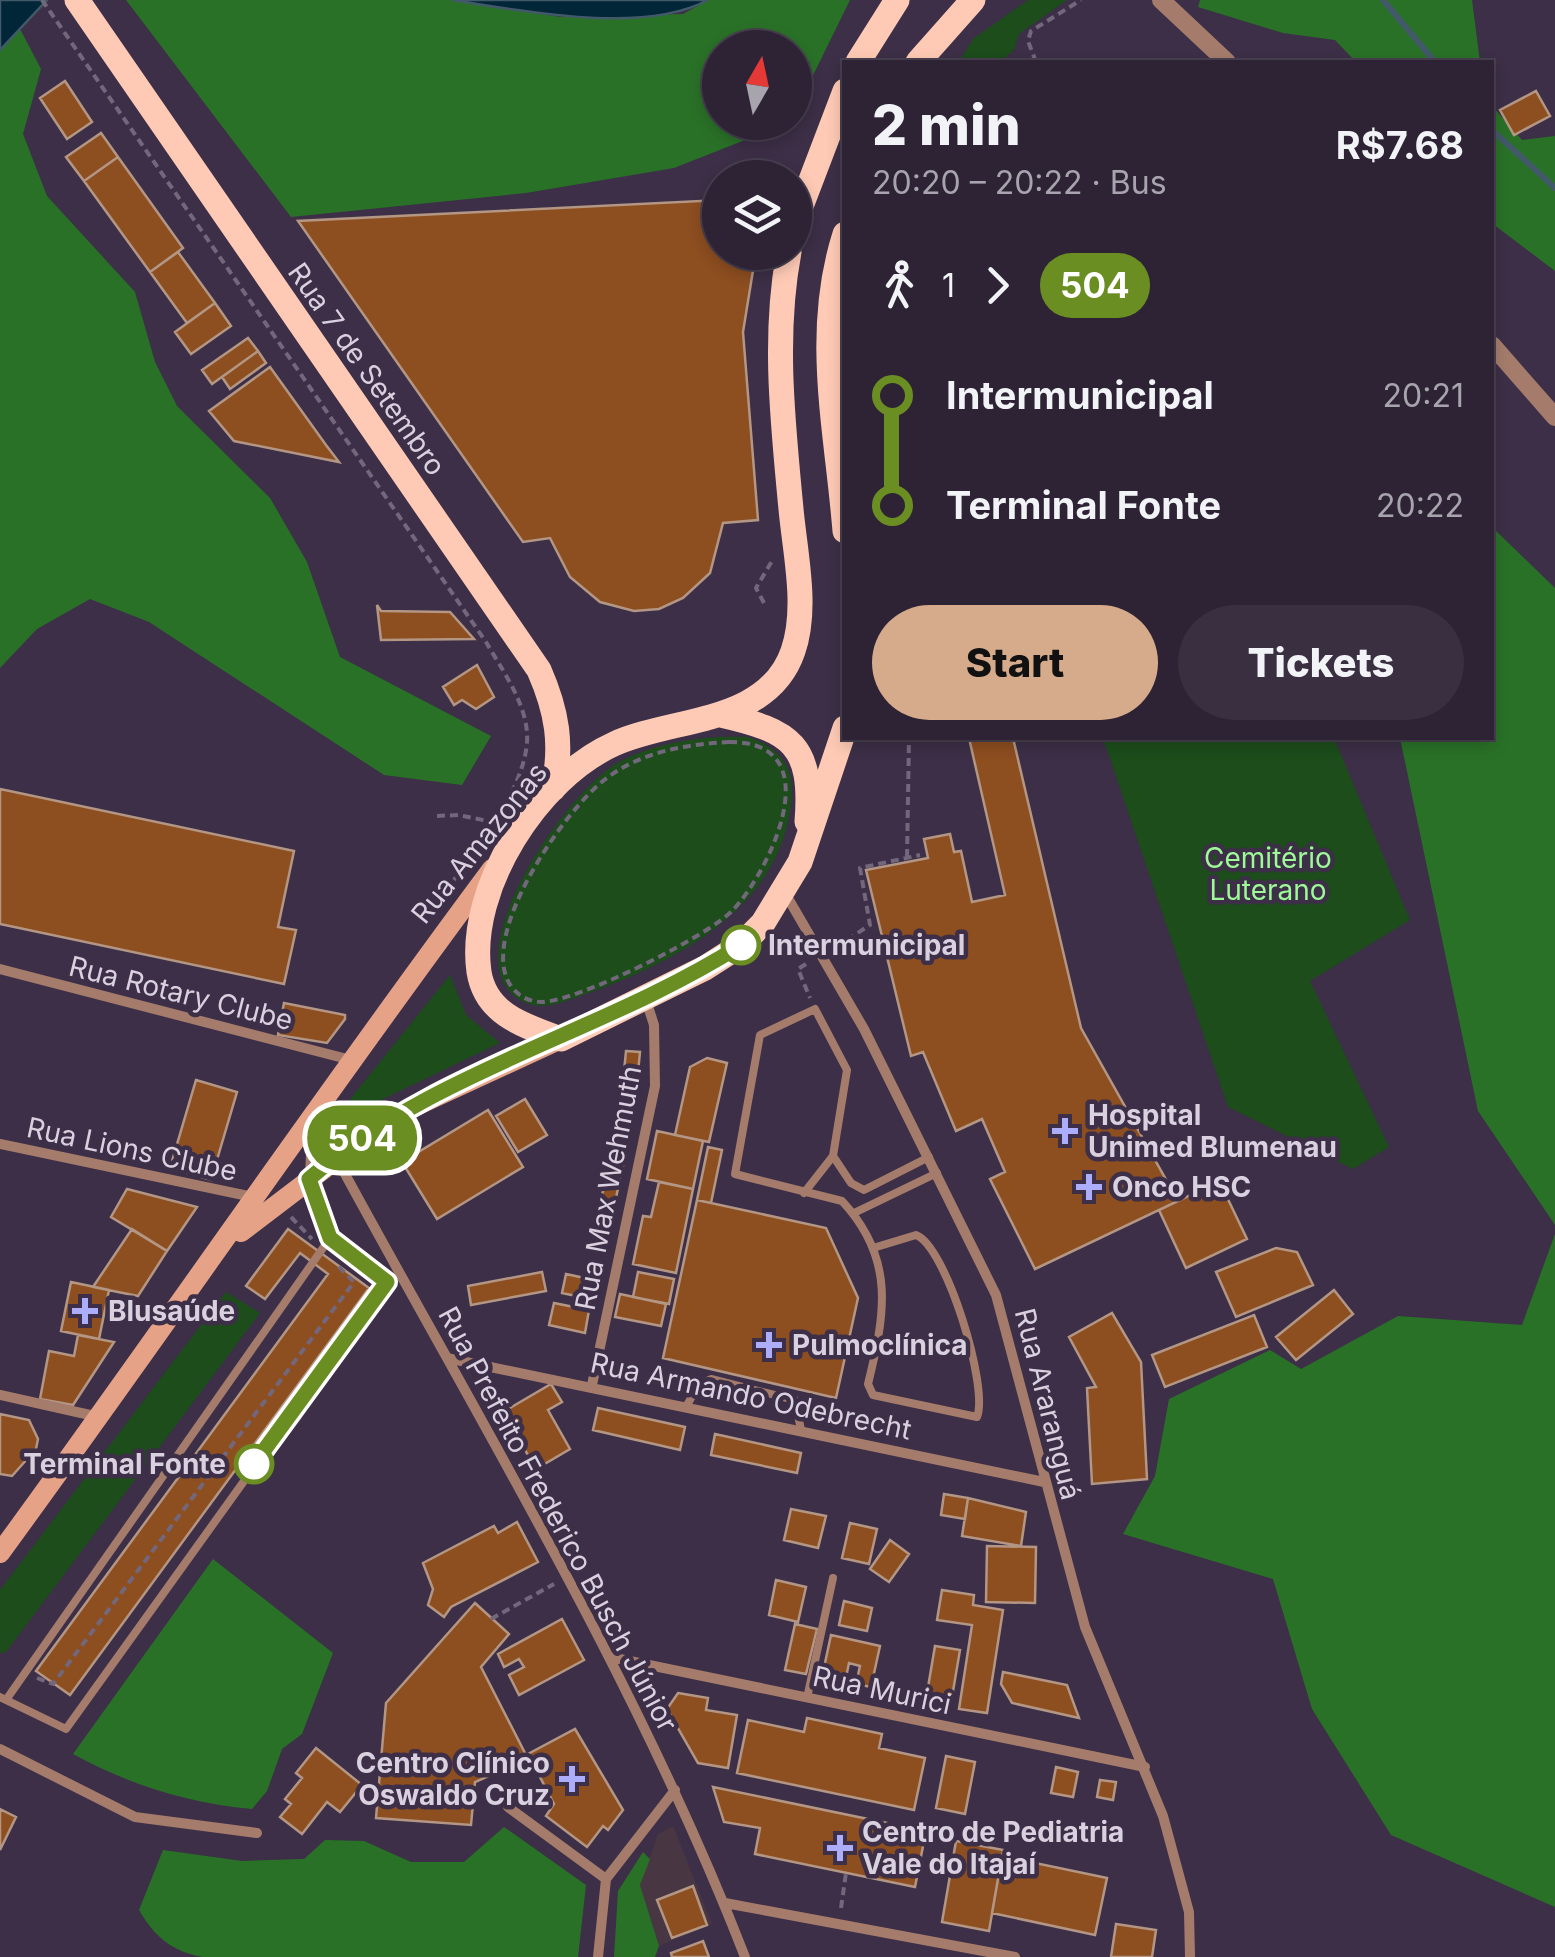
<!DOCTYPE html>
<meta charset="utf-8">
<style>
:root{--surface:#2d2335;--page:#392f41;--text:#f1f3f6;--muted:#a7a4ad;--line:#484050;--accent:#d6ab8b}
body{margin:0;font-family:Inter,sans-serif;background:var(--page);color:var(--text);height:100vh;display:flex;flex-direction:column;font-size:38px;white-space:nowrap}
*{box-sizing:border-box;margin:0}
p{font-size:32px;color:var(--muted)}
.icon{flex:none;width:55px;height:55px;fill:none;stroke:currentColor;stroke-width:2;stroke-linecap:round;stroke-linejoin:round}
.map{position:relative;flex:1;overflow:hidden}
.side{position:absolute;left:842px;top:60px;width:652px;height:680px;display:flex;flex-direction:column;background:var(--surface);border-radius:0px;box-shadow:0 5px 15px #0003,0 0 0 2px var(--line)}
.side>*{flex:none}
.badge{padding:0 20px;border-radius:32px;font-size:35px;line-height:65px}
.needle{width:65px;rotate:9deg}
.tools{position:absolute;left:702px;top:30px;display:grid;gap:20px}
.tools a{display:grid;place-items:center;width:110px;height:110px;border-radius:50%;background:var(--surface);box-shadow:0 5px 15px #0003,0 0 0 2px var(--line);font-size:50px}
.map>.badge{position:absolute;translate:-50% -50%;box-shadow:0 0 0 5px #fff}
.legs{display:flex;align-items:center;gap:15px;height:110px;padding:0 30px;font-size:32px}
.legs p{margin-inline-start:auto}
.summary{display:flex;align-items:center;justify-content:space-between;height:170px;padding:0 30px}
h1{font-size:55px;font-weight:800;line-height:75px}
.action{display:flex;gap:20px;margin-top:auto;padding:20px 30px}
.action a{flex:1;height:115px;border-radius:60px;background:var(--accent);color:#111;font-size:40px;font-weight:800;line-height:115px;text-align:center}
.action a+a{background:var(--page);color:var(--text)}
ul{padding:0 30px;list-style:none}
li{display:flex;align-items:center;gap:35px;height:110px;font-size:38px}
li i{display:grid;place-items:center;width:15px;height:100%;margin:0 12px;background:currentColor}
li i::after{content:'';width:25px;height:25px;margin:-12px;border:8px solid;border-radius:50%;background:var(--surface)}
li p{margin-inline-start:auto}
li:first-child i{background:linear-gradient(#0000 50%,currentColor 0)}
li:last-child i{background:linear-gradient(currentColor 50%,#0000 0)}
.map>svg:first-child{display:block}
</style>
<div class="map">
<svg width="1555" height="1957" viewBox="0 0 1555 1957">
<rect width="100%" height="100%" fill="#3c2f47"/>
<path fill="#483743" d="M 673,1826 L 712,1924 L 659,1946 L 640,1885 L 658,1834 Z"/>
<path fill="#1c4d1b" d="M 1028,0 L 1067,0 L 1019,34 L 1014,50 L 1000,62 L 959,62 L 973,39 Z
M 747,737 C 772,744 792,761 792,789 C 789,912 663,969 563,1002 C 546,1008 527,1008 513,995 C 458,946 571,786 621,761 C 657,742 706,735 747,737 Z
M 1103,738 L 1334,738 L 1410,920 L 1310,981 L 1389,1147 L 1353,1169 L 1228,1107 Z
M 450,975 L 466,1015 L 500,1043 L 362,1109 L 350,1105 L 351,1098 Z
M 226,1292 L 260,1313 L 6,1652 L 0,1653 L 0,1590 Z"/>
<path fill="#2a7128" d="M 126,0 L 452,0 L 560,17 L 683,14 L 708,0 L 850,0 L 795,112 L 795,48 L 720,48 L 720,122 L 788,123 L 674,168 L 526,193 L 291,217 Z
M 1200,0 L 1472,0 L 1480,62 L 1356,62 L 1335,40 L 1283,33 L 1198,7 Z
M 19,27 L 41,69 L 23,134 L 47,196 L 135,292 L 155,362 L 177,406 L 270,498 L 307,562 L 340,657 L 491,736 L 462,785 L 384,775 L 149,622 L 90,599 L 37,629 L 0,668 L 0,50 Z
M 1492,106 L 1522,140 L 1555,136 L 1555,271 L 1493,224 Z
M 1493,528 L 1555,588 L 1555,1225 L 1478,1111 L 1400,738 L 1492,738 Z
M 1555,1234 L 1555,1907 L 1391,1835 L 1312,1709 L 1273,1579 L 1123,1534 L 1155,1476 L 1169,1399 L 1270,1350 L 1301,1369 L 1398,1316 L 1522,1325 Z
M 213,1559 L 333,1653 L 302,1734 L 282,1749 L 267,1791 L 252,1809 C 187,1803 130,1785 73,1754 Z
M 504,1827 L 586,1885 L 578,1957 L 203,1957 C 172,1952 154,1936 139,1910 L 163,1850 L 242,1861 L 304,1859 L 325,1840 L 364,1841 L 411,1862 L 464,1862 Z
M 643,1852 L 650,1859 L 640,1885 L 659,1946 L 655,1957 L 614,1957 L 618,1891 Z"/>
<path fill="#012637" stroke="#42596a" stroke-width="2.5" d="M 0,0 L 47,0 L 0,50 Z
M 452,0 L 708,0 C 644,35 523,11 452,0 Z"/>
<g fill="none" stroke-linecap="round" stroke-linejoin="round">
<path stroke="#42596a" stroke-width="6" d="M 1383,0 L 1435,62
M 1492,130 L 1555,188"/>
</g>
<path fill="#8d4e20" stroke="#b39684" stroke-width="2.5" d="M 65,81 L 92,122 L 67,139 L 40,98 Z
M 1536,91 L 1550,116 L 1514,135 L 1500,110 Z
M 101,133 L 118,157 L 84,181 L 66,157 Z
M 118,157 L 183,248 L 150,272 L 84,181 Z
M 720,200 L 720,252 L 756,252 L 743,332 L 758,520 L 723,523 L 710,573 L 683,598 L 659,609 L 634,611 L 600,602 L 570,577 L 550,538 L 523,542 L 298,221 Z
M 178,252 L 215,303 L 187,323 L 150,272 Z
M 215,303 L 231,326 L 191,354 L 175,332 Z
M 248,338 L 258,351 L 212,384 L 202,370 Z
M 258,351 L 266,363 L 230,389 L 222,377 Z
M 270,367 L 326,445 L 339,462 L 234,441 L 209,411 Z
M 377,605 L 381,611 L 450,612 L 474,639 L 381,640 Z
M 477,665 L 494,697 L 476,709 L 462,700 L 454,705 L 443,687 Z
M 969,738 L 1013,738 L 1081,1028 L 1178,1201 L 1035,1269 L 990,1179 L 1005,1172 L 982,1119 L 956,1131 L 923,1052 L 911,1056 L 866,870 L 928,858 L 924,839 L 950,834 L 954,852 L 961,851 L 972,902 L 1005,895 Z
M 0,789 L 294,851 L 278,927 L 296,930 L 284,984 L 0,924 Z
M 284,1003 L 345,1015 L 345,1019 L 327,1043 L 278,1035 Z
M 626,1051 L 640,1052 L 634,1113 L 620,1112 Z
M 707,1058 L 727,1063 L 709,1142 L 675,1135 L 690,1067 Z
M 196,1080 L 237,1092 L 211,1180 L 170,1168 Z
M 525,1099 L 547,1135 L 518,1152 L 496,1116 Z
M 488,1110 L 523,1167 L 437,1219 L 402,1162 Z
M 618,1123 L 632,1125 L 608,1234 L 594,1231 Z
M 657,1131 L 703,1141 L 693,1189 L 647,1179 Z
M 708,1147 L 722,1150 L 711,1203 L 697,1200 Z
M 659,1182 L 693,1189 L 676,1273 L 633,1264 L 643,1216 L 651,1217 Z
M 1205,1188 L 1210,1199 L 1225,1193 L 1247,1239 L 1186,1268 L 1159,1210 Z
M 127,1189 L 197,1207 L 167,1251 L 111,1217 Z
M 697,1200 L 826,1228 L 858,1298 L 836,1398 L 663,1358 Z
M 132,1229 L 167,1251 L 138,1296 L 93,1287 Z
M 288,1229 L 369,1288 L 70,1695 L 36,1671 L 328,1274 L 300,1253 L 265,1299 L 246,1286 Z
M 1276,1248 L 1297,1252 L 1313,1285 L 1236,1317 L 1216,1272 Z
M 542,1272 L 546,1291 L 471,1305 L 468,1286 Z
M 638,1272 L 674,1279 L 669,1304 L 633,1297 Z
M 566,1274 L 594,1280 L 590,1299 L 562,1293 Z
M 71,1282 L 109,1290 L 99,1339 L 61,1331 Z
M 1334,1290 L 1353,1314 L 1296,1360 L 1276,1337 Z
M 620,1294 L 666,1304 L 661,1326 L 615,1317 Z
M 554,1303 L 589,1310 L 585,1333 L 549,1325 Z
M 1112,1313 L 1141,1362 L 1147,1479 L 1092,1484 L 1087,1388 L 1096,1387 L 1069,1337 Z
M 1254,1315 L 1267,1347 L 1165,1387 L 1152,1355 Z
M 78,1335 L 114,1342 L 73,1405 L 40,1399 L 49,1351 L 74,1356 Z
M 551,1384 L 562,1402 L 548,1410 L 570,1449 L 536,1469 L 503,1412 Z
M 598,1408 L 685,1427 L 680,1450 L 593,1430 Z
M 0,1414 L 29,1420 L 38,1439 L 36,1449 L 12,1476 L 0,1474 Z
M 715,1434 L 801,1453 L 797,1473 L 711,1455 Z
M 944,1494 L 968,1498 L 965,1519 L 941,1515 Z
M 968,1498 L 1026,1512 L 1021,1546 L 962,1536 Z
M 791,1509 L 826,1516 L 818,1548 L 784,1540 Z
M 517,1522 L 538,1562 L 451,1607 L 444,1617 L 428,1605 L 433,1589 L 423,1563 L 494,1526 L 498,1533 Z
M 850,1523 L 877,1529 L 869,1564 L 842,1558 Z
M 890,1540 L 909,1554 L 889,1582 L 870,1569 Z
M 987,1546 L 1036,1547 L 1035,1603 L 986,1602 Z
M 776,1580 L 806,1587 L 798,1622 L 769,1615 Z
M 942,1590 L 974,1595 L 973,1605 L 1003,1610 L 987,1713 L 959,1709 L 972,1625 L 937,1620 Z
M 844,1601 L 872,1608 L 867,1631 L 839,1625 Z
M 475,1603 L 509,1634 L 481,1667 L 528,1759 L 475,1782 L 471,1825 L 376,1818 L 386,1703 Z
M 562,1619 L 584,1660 L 519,1695 L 509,1675 L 524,1667 L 519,1659 L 504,1667 L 498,1654 Z
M 795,1624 L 817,1629 L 806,1674 L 785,1670 Z
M 831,1635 L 880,1646 L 871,1687 L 856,1684 L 860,1666 L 849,1663 L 845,1682 L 822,1677 Z
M 935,1646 L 960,1650 L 951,1703 L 926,1699 Z
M 1003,1672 L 1067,1685 L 1079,1718 L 1012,1703 L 1001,1684 Z
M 678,1693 L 708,1698 L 706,1710 L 737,1715 L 728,1768 L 698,1763 L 667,1709 Z
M 807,1718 L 882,1734 L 879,1748 L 925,1758 L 914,1810 L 737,1773 L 748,1720 L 804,1732 Z
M 575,1729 L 623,1810 L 608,1830 L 603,1826 L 587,1847 L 546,1816 L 554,1804 L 528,1754 Z
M 316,1748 L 362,1785 L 340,1812 L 327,1802 L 302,1834 L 280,1817 L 291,1804 L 285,1799 L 302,1778 L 296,1773 Z
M 946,1756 L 975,1762 L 965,1814 L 936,1808 Z
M 1056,1767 L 1078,1772 L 1073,1797 L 1051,1793 Z
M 1100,1780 L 1116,1782 L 1113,1800 L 1097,1797 Z
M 713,1787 L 926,1831 L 915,1887 L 755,1854 L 760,1828 L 724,1822 Z
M 0,1809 L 16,1817 L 0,1850 Z
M 956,1841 L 1003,1850 L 989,1931 L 942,1922 Z
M 1002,1856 L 1107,1878 L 1095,1935 L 992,1913 Z
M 693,1886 L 707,1925 L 672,1938 L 657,1900 Z
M 1116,1924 L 1156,1930 L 1152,1957 L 1111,1957 Z
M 703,1941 L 709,1957 L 672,1957 L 671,1953 Z"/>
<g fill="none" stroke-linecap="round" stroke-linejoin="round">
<path stroke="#73677c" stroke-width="4" stroke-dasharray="8 5" stroke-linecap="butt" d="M 42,0 L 486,642 C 501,668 525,701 527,733 C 531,789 460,869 429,914
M 1036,62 L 1028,41 L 1031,31 L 1081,0
M 764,603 L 756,588 L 772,561
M 729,742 C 831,741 772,868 733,910 C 707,937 580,1000 543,1002 C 530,1002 519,997 511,986 C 476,937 566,807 607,778 C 641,752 687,744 729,742 Z
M 437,816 L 458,815 L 493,822
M 907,857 L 909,738
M 836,947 L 870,925 L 860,868 L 920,855
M 806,964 L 798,969 L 810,998
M 291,1217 L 312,1239
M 491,1619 L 554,1584
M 37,1678 L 53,1684 L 354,1282 L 336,1264
M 841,1908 L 846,1873"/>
<path stroke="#a57c6b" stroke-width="8" d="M 804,1193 L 833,1156
M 854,1213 L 937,1173
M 873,1248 L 916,1235 C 946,1246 989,1387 977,1417 L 873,1395 L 868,1384 C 885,1314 896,1259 842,1201 L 735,1174 L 760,1035 L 815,1009 L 847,1070 L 833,1156 L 851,1183 L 864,1190 L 929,1157
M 687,1405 L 698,1386 L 711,1379 L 795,1400 L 801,1430
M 0,1697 L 66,1729 L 387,1282 L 330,1238 L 309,1179 L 311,1127
M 807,1698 L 833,1578
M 6,1700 L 330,1238"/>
<path stroke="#a57c6b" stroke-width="10" d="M 785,893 L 864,1029 L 996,1295 L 1085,1627 L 1163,1816 L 1189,1912 L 1190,1957
M 0,969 L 351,1060
M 312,1113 C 461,1392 630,1661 745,1957
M 0,1144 L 253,1197
M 447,1358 L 1044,1482
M 592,1385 L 655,1086 L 654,1025 L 646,1000
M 0,1395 L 99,1417
M 610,1657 L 1145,1767
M 0,1749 L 135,1817 L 257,1833
M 508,1807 L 606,1879
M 725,1903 L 1015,1957
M 598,1957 L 606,1879 L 675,1790"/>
<path stroke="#a57c6b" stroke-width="18" d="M 1161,0 L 1227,62
M 1492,345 L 1555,417"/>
<path stroke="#e5a287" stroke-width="20" d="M 241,1232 L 392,1117 L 561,1039
M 0,1553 C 166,1326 324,1094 492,869"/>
<path stroke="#fecab5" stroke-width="25" d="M 77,0 L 539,670 C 557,711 563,745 553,789
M 858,62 L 897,0
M 918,62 L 973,0
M 795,222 L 845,91
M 845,234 C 813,334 837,430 845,531
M 789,252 C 773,336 783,424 791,509 C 795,553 808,608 793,651 C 768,725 673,717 614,744 C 538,778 467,888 479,972 C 486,1015 525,1026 561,1039 L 705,968 L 741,945 L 763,923 L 800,862 L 845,728
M 721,715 C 792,731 813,745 807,822"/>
</g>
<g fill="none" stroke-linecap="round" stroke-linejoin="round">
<g stroke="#fff" stroke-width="22">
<path id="line-1" d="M 254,1464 L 387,1282 L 330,1238 L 309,1179 C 433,1070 603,1033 741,945"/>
</g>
<use href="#line-1" stroke="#6b8e23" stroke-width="15"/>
</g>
<g fill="#fff" stroke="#6b8e23" stroke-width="5">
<circle cx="741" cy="945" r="18"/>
<circle cx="254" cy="1464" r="18"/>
</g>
<g fill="#adaefb" stroke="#3c2f47" stroke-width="4">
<path d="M1060 1116h10v10h10v10h-10v10h-10v-10h-10v-10h10z"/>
<path d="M1084 1172h10v10h10v10h-10v10h-10v-10h-10v-10h10z"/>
<path d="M80 1296h10v10h10v10h-10v10h-10v-10h-10v-10h10z"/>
<path d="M764 1330h10v10h10v10h-10v10h-10v-10h-10v-10h10z"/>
<path d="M567 1764h10v10h10v10h-10v10h-10v-10h-10v-10h10z"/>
<path d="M835 1833h10v10h10v10h-10v10h-10v-10h-10v-10h10z"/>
</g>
<g text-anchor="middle" stroke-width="9" stroke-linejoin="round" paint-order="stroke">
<g font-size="28" fill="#d9d1e0" stroke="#3c2f47">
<text transform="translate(367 369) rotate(55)" y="10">Rua 7 de Setembro</text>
<text transform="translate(479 843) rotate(-51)" y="10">Rua Amazonas</text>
<text transform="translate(181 993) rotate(14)" y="10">Rua Rotary Clube</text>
<text transform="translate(132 1149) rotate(12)" y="10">Rua Lions Clube</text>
<text transform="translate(608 1188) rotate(-79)" y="10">Rua Max Wehmuth</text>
<text transform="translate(751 1396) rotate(12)" y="10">Rua Armando Odebrecht</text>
<text transform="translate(1048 1404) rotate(76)" y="10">Rua Araranguá</text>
<text transform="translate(558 1519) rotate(62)" y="10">Rua Prefeito Frederico Busch Júnior</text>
<text transform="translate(882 1690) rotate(12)" y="10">Rua Murici</text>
</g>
<g font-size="28" fill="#9dfa97" stroke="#3c2f47">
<text x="1268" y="868">Cemitério<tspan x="1268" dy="32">Luterano</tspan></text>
</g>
<g font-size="28" font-weight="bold" fill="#d9d1e0" stroke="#3c2f47" text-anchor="start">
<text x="768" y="955">Intermunicipal</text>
<text x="226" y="1474" text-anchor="end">Terminal Fonte</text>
</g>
<g font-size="28" font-weight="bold" fill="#d9d1e0" stroke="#3c2f47" text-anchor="start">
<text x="1088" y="1125">Hospital<tspan x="1088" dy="32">Unimed Blumenau</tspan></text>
<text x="1112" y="1197">Onco HSC</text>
<text x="108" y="1321">Blusaúde</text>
<text x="792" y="1355">Pulmoclínica</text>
<text x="550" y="1773" text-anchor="end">Centro Clínico<tspan x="550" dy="32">Oswaldo Cruz</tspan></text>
<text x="862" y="1842">Centro de Pediatria<tspan x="862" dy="32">Vale do Itajaí</tspan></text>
</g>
</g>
</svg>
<div class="tools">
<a><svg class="needle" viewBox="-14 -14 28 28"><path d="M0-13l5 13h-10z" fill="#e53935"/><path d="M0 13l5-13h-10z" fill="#a7a4ad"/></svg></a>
<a><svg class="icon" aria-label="layers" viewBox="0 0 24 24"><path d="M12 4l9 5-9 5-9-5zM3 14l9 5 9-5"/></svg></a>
</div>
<b class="badge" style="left:362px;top:1138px;background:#6b8e23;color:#fff">504</b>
<section class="side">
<div class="summary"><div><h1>2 min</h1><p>20:20 – 20:22 · Bus</p></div><b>R$7.68</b></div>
<div class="legs"><svg class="icon" aria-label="walk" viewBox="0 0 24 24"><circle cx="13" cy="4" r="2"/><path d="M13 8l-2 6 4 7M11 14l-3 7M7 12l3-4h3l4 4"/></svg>1<svg class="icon" aria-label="forward" viewBox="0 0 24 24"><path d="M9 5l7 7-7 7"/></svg><b class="badge" style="background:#6b8e23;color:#fff">504</b></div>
<ul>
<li><i style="color:#6b8e23"></i><b>Intermunicipal</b><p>20:21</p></li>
<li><i style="color:#6b8e23"></i><b>Terminal Fonte</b><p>20:22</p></li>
</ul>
<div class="action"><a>Start</a><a>Tickets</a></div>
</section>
</div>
